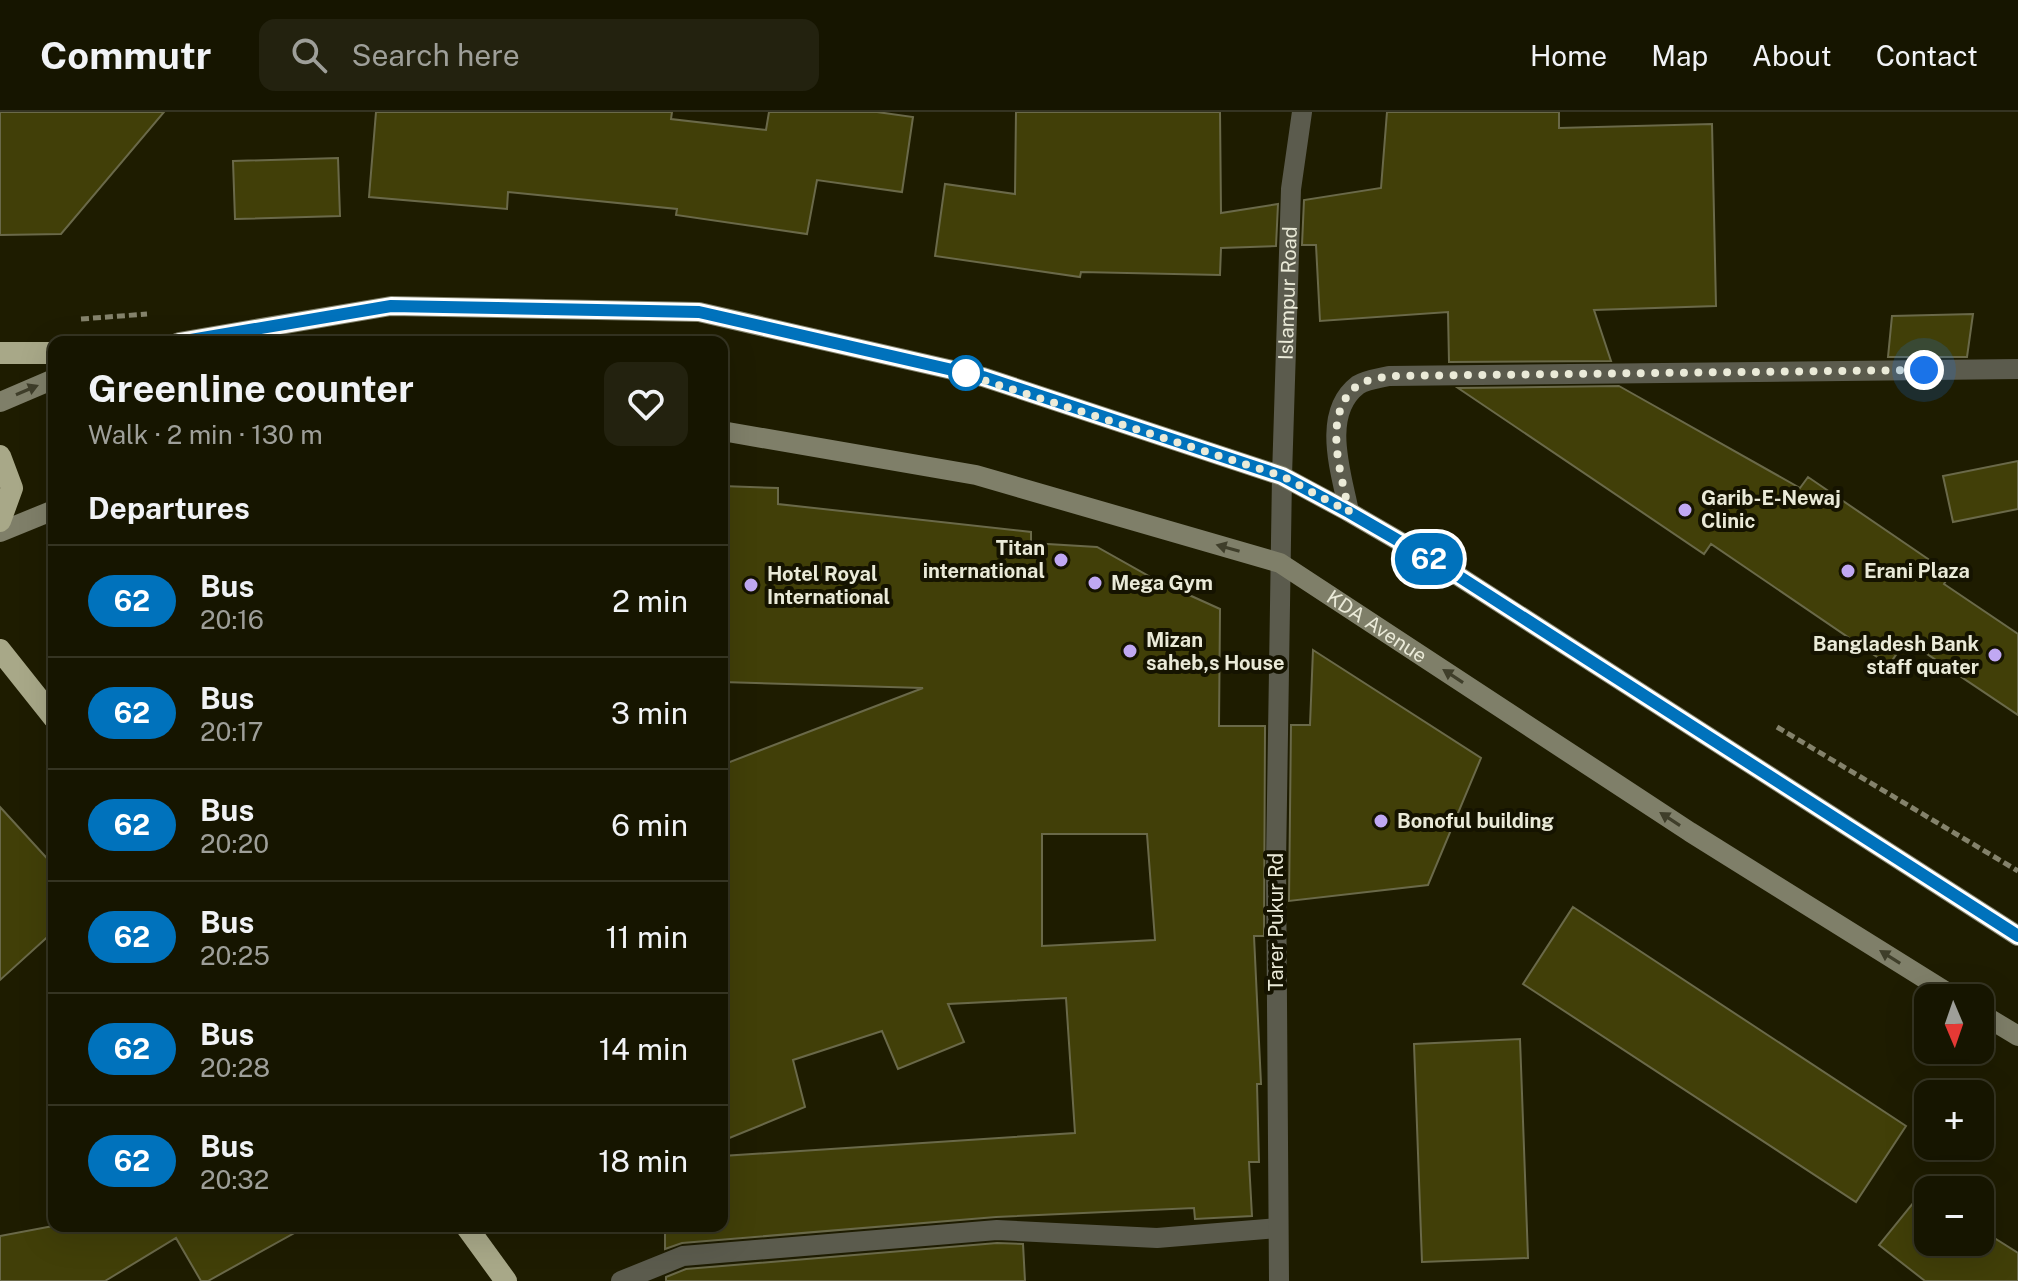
<!DOCTYPE html>
<meta charset="utf-8">
<style>
:root{--surface:#161500;--page:#23220f;--text:#f1f3f6;--muted:#9e9f99;--line:#353422}
body{margin:0;font-family:"Public Sans",sans-serif;background:var(--page);color:var(--text);height:100vh;display:flex;flex-direction:column;font-size:30px;white-space:nowrap}
*{box-sizing:border-box;margin:0}
p{font-size:26px;color:var(--muted)}
.icon{flex:none;width:44px;height:44px;fill:none;stroke:currentColor;stroke-width:2;stroke-linecap:round;stroke-linejoin:round}
.map{position:relative;flex:1;overflow:hidden}
.drawer{position:absolute;left:48px;top:224px;width:680px;height:896px;display:flex;flex-direction:column;background:var(--surface);border-radius:16px;box-shadow:0 8px 32px #0002,0 0 0 2px var(--line)}
.drawer>*{flex:none}
.badge{padding:0 16px;border-radius:26px;font-size:28px;line-height:52px}
.needle{width:52px;rotate:178deg}
.controls{position:absolute;left:1914px;top:872px;display:grid;gap:16px}
.controls a{display:grid;place-items:center;width:80px;height:80px;border-radius:16px;background:var(--surface);box-shadow:0 8px 32px #0002,0 0 0 2px var(--line);font-size:40px}
.you{position:absolute;width:40px;height:40px;margin:-20px;border:6px solid #fff;border-radius:50%;background:#1a73e8;box-shadow:0 0 0 12px #1a73e833}
.map>.badge{position:absolute;translate:-50% -50%;box-shadow:0 0 0 4px #fff}
h2{padding:0 40px;font-size:30px;line-height:72px}
.round{display:grid;place-items:center;flex:none;width:84px;height:84px;border-radius:16px;background:var(--page)}
.head{display:flex;align-items:center;justify-content:space-between;height:136px;padding:0 40px}
h1{font-size:38px;font-weight:700;line-height:60px}
ul{padding:0;list-style:none}
li{display:flex;align-items:center;gap:24px;height:112px;padding:0 40px;border-top:2px solid var(--line)}
li div{flex:1}
li b{display:block;font-size:30px}
li em{font-style:normal}
li .badge{min-width:88px;font-weight:700;text-align:center}
header{display:flex;align-items:center;gap:48px;box-sizing:border-box;height:112px;padding:0 40px;background:var(--surface);border-bottom:2px solid var(--line)}
header strong{font-size:38px}
nav{display:flex;gap:44px;margin-inline-start:auto;font-size:28px}
.search{width:560px;height:72px;background:var(--page);display:flex;align-items:center;gap:20px;box-sizing:border-box;padding:0 28px;border-radius:16px;color:var(--muted);font-size:30px}
.map>svg:first-child{display:block}
</style>
<header>
<strong>Commutr</strong>
<div class="search"><svg class="icon" aria-label="search" viewBox="0 0 24 24"><circle cx="10" cy="10" r="6"/><path d="M15 15l6 6"/></svg>Search here</div>
<nav><a>Home</a><a>Map</a><a>About</a><a>Contact</a></nav>
</header>
<div class="map">
<svg width="2018" height="1169" viewBox="0 0 2018 1169">
<rect width="100%" height="100%" fill="#1e1c00"/>
<path fill="#413f08" stroke="#6a6949" stroke-width="2" fill-rule="evenodd" d="M 0,0 L 164,0 L 61,122 L 0,123 Z
M 376,0 L 672,0 L 671,7 L 766,18 L 769,0 L 877,0 L 913,5 L 902,80 L 817,68 L 807,122 L 676,103 L 677,97 L 508,80 L 507,97 L 369,85 Z
M 1016,0 L 1220,0 L 1221,101 L 1278,92 L 1276,134 L 1221,136 L 1220,163 L 1081,160 L 1080,165 L 935,144 L 945,72 L 1015,82 Z
M 1387,0 L 1559,0 L 1559,16 L 1712,12 L 1716,194 L 1594,198 L 1611,249 L 1449,250 L 1448,200 L 1320,209 L 1316,133 L 1302,133 L 1304,88 L 1381,76 Z
M 338,46 L 340,104 L 235,107 L 233,49 Z
M 1973,202 L 1967,245 L 1888,245 L 1892,204 Z
M 1619,274 L 1800,376 L 1808,365 L 1950,462 L 1944,472 L 2018,522 L 2018,603 L 1906,528 L 1889,553 L 1711,432 L 1704,442 L 1458,276 Z
M 2018,349 L 2018,397 L 1953,410 L 1943,364 Z
M 722,374 L 778,376 L 778,392 L 1031,420 L 1031,431 L 1097,435 L 1156,468 L 1220,497 L 1219,614 L 1265,614 L 1264,824 L 1254,824 L 1261,972 L 1257,972 L 1259,1050 L 1249,1050 L 1252,1104 L 1195,1107 L 1194,1096 L 996,1105 L 682,1131 L 665,1137 L 665,1114 L 722,1114 L 722,1044 L 1075,1021 L 1066,886 L 948,892 L 964,930 L 898,957 L 882,919 L 793,948 L 805,995 L 722,1029 L 722,653 L 923,576 L 722,570 ZM 1042,722 L 1147,722 L 1155,828 L 1042,834 Z
M 1313,538 L 1481,646 L 1428,773 L 1289,789 L 1291,613 L 1310,613 Z
M 0,695 L 54,754 L 54,819 L 0,868 Z
M 1573,795 L 1906,1014 L 1856,1090 L 1523,872 Z
M 1520,927 L 1528,1146 L 1422,1150 L 1414,932 Z
M 1922,1080 L 1928,1084 L 1928,1130 L 1980,1130 L 1980,1117 L 2018,1141 L 2018,1169 L 1925,1169 L 1879,1133 Z
M 53,1114 L 307,1114 L 208,1169 L 201,1169 L 176,1126 L 105,1169 L 0,1169 L 0,1124 Z
M 997,1131 L 1023,1132 L 1025,1169 L 666,1169 L 666,1165 L 686,1157 Z"/>
<g fill="none" stroke-linecap="round" stroke-linejoin="round">
<path stroke="#84826b" stroke-width="5" stroke-dasharray="8 4" stroke-linecap="butt" d="M 81,207 L 147,202
M 1777,615 L 2018,759"/>
<g stroke="#5b5b4d" stroke-width="20">
<path d="M 1349,400 C 1342,363 1320,302 1358,273 C 1365,268 1380,266 1389,264 L 2018,257"/>
<path d="M 621,1169 L 683,1144 L 997,1118 L 1157,1126 L 1277,1116"/>
<path id="s1" d="M 1279,1169 L 1276,752 L 1282,364 L 1291,77 L 1302,0"/>
</g>
<g stroke="#7f7f69" stroke-width="20">
<path d="M 179,230 L 391,194 L 699,200 L 983,265 L 1282,364 L 1349,400 L 1449,458 L 2018,824"/>
<path d="M 0,290 L 54,267"/>
<path id="s2" d="M 722,319 L 976,363 L 1280,451 L 1690,720 L 1956,886"/>
<path d="M 0,420 L 54,398"/>
<path d="M 1980,901 L 2018,924"/>
</g>
<path stroke="#a8a888" stroke-width="22" d="M 0,241 L 54,241
M 0,344 L 12,376 L 0,409
M 0,538 L 54,606
M 466,1114 L 506,1169"/>
</g>
<defs><path id="oneway-solid" d="M-6-.8H1V-3.2L6.5 0L1 3.2V.8H-6Z" transform="scale(2)"/></defs>
<g fill="#3f3e2a">
<use href="#oneway-solid" transform="translate(27 278) rotate(-23)"/>
<use href="#oneway-solid" transform="translate(1228 436) rotate(-164)"/>
<use href="#oneway-solid" transform="translate(1453 564) rotate(-147)"/>
<use href="#oneway-solid" transform="translate(1670 707) rotate(-147)"/>
<use href="#oneway-solid" transform="translate(1890 845) rotate(-148)"/>
</g>
<g fill="none" stroke-linecap="round" stroke-linejoin="round">
<g stroke="#fff" stroke-width="18">
<path id="line" d="M 179,230 L 391,194 L 699,200 L 983,265 L 1282,364 L 1349,400 L 1449,458 L 2018,824"/>
</g>
<use href="#line" stroke="#0072bc" stroke-width="12"/>
<path stroke="#eaead8" stroke-width="8" stroke-dasharray="0 14.4" d="M 966,261 L 955,259 L 1282,364 L 1349,400 C 1342,363 1320,302 1358,273 C 1365,268 1380,266 1389,264 L 1924,258"/>
</g>
<circle fill="#fff" stroke="#0072bc" stroke-width="4" cx="966" cy="261" r="16"/>
<g fill="#c0a8f3" stroke="#151300" stroke-width="3">
<circle cx="1685" cy="398" r="8"/>
<circle cx="1061" cy="448" r="8"/>
<circle cx="1848" cy="459" r="8"/>
<circle cx="1095" cy="471" r="8"/>
<circle cx="751" cy="473" r="8"/>
<circle cx="1130" cy="539" r="8"/>
<circle cx="1995" cy="543" r="8"/>
<circle cx="1381" cy="709" r="8"/>
</g>
<g text-anchor="middle" stroke-width="8" stroke-linejoin="round" paint-order="stroke">
<g font-size="20" fill="#eaead8" stroke="#151300">
<text dy="7" stroke="none"><textPath href="#s1" startOffset="988">Islampur Road</textPath></text>
<text dy="7" stroke="none"><textPath href="#s2" startOffset="690">KDA Avenue</textPath></text>
<text transform="translate(1276 810) rotate(-90)" y="7">Tarer Pukur Rd</text>
</g>
<g font-size="20" font-weight="bold" fill="#eaead8" stroke="#151300" text-anchor="start">
<text x="1701" y="393">Garib-E-Newaj<tspan x="1701" dy="23">Clinic</tspan></text>
<text x="1045" y="443" text-anchor="end">Titan<tspan x="1045" dy="23">international</tspan></text>
<text x="1864" y="466">Erani Plaza</text>
<text x="767" y="469">Hotel Royal<tspan x="767" dy="23">International</tspan></text>
<text x="1111" y="478">Mega Gym</text>
<text x="1146" y="535">Mizan<tspan x="1146" dy="23">saheb,s House</tspan></text>
<text x="1979" y="539" text-anchor="end">Bangladesh Bank<tspan x="1979" dy="23">staff quater</tspan></text>
<text x="1397" y="716">Bonoful building</text>
</g>
</g>
</svg>
<div class="controls">
<a><svg class="needle" viewBox="-14 -14 28 28"><path d="M0-13l5 13h-10z" fill="#e53935"/><path d="M0 13l5-13h-10z" fill="#9e9f99"/></svg></a>
<a>+</a>
<a>−</a>
</div>
<div class="you" style="left:1924px;top:258px"></div>
<b class="badge" style="left:1429px;top:447px;background:#0072bc;color:#fff">62</b>
<section class="drawer">
<div class="head"><div><h1>Greenline counter</h1><p>Walk · 2 min · 130 m</p></div><a class="round"><svg class="icon" aria-label="heart" viewBox="0 0 24 24"><path d="M12 20l-8-8c-3-5 5-10 8-4 3-6 11-1 8 4z"/></svg></a></div>
<h2>Departures</h2>
<ul>
<li><span class="badge" style="background:#0072bc;color:#fff">62</span><div><b>Bus</b><p>20:16</p></div><em>2 min</em></li>
<li><span class="badge" style="background:#0072bc;color:#fff">62</span><div><b>Bus</b><p>20:17</p></div><em>3 min</em></li>
<li><span class="badge" style="background:#0072bc;color:#fff">62</span><div><b>Bus</b><p>20:20</p></div><em>6 min</em></li>
<li><span class="badge" style="background:#0072bc;color:#fff">62</span><div><b>Bus</b><p>20:25</p></div><em>11 min</em></li>
<li><span class="badge" style="background:#0072bc;color:#fff">62</span><div><b>Bus</b><p>20:28</p></div><em>14 min</em></li>
<li><span class="badge" style="background:#0072bc;color:#fff">62</span><div><b>Bus</b><p>20:32</p></div><em>18 min</em></li>
</ul>
</section>
</div>
